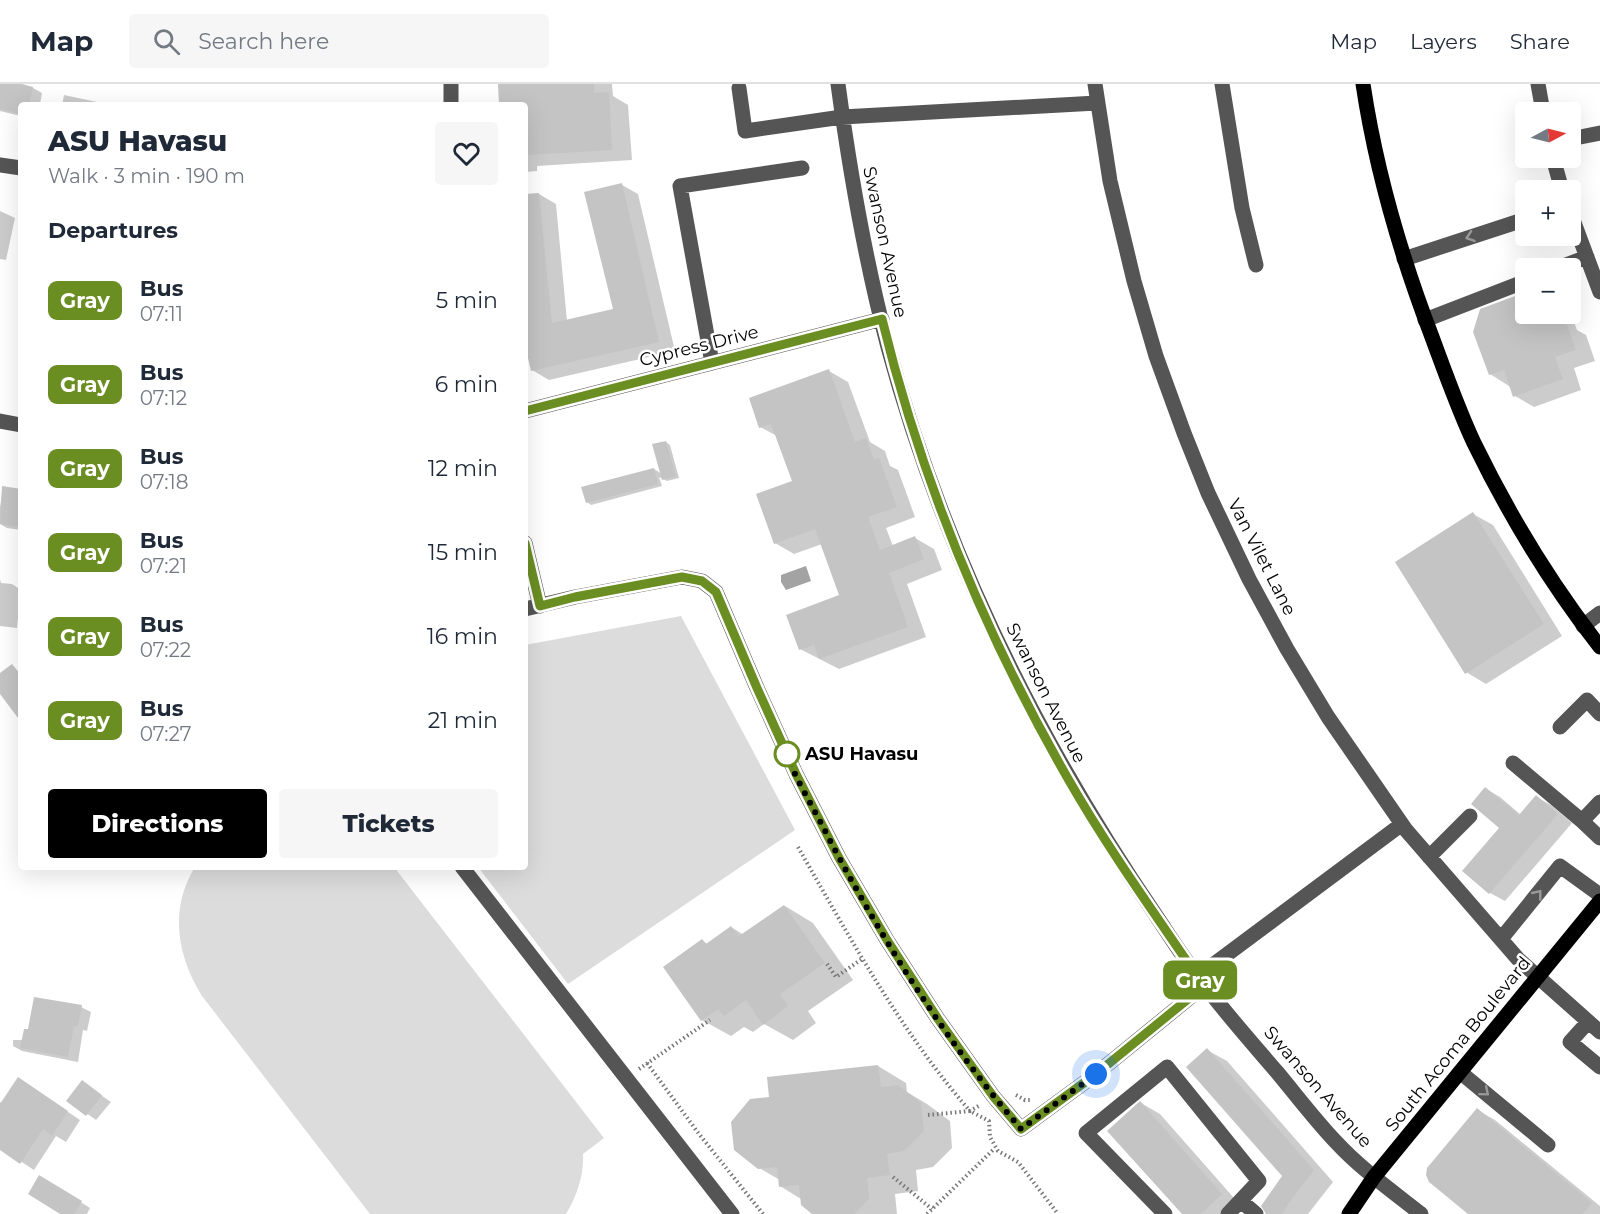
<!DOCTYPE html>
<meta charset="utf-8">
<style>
:root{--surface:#fff;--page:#f6f6f7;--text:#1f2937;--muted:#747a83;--line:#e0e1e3;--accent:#000}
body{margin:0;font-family:Montserrat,sans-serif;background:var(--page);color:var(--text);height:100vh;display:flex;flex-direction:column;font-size:22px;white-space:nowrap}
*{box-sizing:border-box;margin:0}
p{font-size:20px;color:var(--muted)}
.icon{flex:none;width:33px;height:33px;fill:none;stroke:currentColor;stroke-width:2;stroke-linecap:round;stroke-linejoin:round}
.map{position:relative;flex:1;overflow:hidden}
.side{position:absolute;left:18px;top:18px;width:510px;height:768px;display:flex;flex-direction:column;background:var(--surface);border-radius:6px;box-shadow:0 6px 24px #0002}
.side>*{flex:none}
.badge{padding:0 12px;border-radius:9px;font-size:21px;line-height:39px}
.needle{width:39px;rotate:83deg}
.buttons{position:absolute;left:1515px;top:18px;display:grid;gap:12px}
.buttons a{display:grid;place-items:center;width:66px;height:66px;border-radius:6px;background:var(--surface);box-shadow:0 6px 24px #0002;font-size:30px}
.you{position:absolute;width:30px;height:30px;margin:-15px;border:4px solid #fff;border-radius:50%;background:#1a73e8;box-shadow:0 0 0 9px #1a73e833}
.map>.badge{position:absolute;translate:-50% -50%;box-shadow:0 0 0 3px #fff}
h2{padding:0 30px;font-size:22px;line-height:54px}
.round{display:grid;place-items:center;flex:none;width:63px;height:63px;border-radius:6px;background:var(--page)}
.headline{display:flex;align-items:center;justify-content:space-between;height:102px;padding:0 30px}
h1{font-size:28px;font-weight:800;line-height:45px}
.button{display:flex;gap:12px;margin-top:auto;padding:12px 30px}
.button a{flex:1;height:69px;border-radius:6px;background:var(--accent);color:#fff;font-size:24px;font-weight:800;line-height:69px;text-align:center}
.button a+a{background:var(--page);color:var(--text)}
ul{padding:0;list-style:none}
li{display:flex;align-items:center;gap:18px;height:84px;padding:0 30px}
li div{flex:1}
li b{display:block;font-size:22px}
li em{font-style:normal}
li .badge{min-width:66px;font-weight:700;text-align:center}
header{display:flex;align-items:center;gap:36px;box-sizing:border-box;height:84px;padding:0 30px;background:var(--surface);border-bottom:2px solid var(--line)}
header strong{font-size:28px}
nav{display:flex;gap:33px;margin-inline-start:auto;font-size:21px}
.search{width:420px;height:54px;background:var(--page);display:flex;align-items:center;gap:15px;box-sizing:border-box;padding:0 21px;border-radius:6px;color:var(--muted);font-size:22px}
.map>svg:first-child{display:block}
</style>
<header>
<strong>Map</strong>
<div class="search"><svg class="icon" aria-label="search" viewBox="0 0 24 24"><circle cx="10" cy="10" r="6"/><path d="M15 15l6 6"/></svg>Search here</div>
<nav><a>Map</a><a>Layers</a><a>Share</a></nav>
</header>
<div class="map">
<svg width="1600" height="1130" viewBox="0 0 1600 1130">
<rect width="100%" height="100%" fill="#fff"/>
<path fill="#dcdcdc" d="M 681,532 L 795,746 L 568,900 L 478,783 L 525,783 L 525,561 Z
M 195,783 L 394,783 L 604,1054 L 583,1070 C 584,1091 577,1112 566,1130 L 370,1130 L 202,912 C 177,872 169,825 195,783 Z"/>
<path fill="#a3a3a3" d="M 806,482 L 811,497 L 786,506 L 781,498 L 781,491 Z"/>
<path fill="#0003" d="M 0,0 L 15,0 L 33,4 L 42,9 L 40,21 L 21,21 L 21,32 L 0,27 Z
M 500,0 L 612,0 L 613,12 L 628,21 L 632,76 L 537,82 L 537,87 L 525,88 L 525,21 L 501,21 Z
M 64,11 L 111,21 L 62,21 Z
M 622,101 L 638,110 L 675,267 L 549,296 L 532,286 L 525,254 L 525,112 L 539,110 L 556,120 L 567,237 L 614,226 Z
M 0,127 L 15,134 L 6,176 L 0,175 Z
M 1570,227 L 1577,246 L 1586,251 L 1595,277 L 1574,284 L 1581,306 L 1534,323 L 1515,312 L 1509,302 L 1490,290 L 1526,230 L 1570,230 Z
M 829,287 L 848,298 L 870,358 L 885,367 L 890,382 L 898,386 L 915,433 L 886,444 L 893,462 L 915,454 L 934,465 L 942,486 L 907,500 L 926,553 L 839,585 L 800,565 L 841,512 L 822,460 L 794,470 L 775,459 L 794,398 L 777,352 L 760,343 Z
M 666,358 L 670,361 L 679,394 L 667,397 L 659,393 L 662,402 L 591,421 L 587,418 L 654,385 L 662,390 Z
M 3,404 L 21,407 L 21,446 L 7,444 L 0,440 L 0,423 Z
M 1473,430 L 1493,441 L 1562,552 L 1486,600 L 1466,588 Z
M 0,495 L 1,499 L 12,500 L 21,506 L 17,544 L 0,542 Z
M 1486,705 L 1500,713 L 1521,731 L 1536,713 L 1551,721 L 1572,739 L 1505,817 L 1490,809 L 1464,787 L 1501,744 Z
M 785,822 L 813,839 L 853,896 L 808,927 L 816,939 L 793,956 L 764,940 L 753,948 L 744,943 L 731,952 L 702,936 L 702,857 L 708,860 L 731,843 L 744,851 Z
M 81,923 L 91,928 L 87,947 L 83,946 L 78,978 L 22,967 L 13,962 L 13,956 L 23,956 Z
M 1207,966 L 1227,977 L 1333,1098 L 1308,1130 L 1266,1130 L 1284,1092 Z
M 878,982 L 906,999 L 907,1008 L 927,1020 L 950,1037 L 952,1064 L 933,1083 L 916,1086 L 918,1107 L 895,1110 L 897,1130 L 814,1130 L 801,1115 L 780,1102 L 780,1096 L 759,1084 L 771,1014 Z
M 82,998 L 111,1018 L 96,1036 L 68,1016 Z
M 31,1003 L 80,1036 L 66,1058 L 56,1052 L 34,1086 L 0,1064 L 0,1018 L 2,1019 Z
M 1141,1019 L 1160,1030 L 1241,1122 L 1232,1130 L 1184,1130 Z
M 1477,1026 L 1495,1036 L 1600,1122 L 1600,1130 L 1470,1130 Z
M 49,1098 L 90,1124 L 87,1130 L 63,1130 Z"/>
<path fill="#c4c4c4" d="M 0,0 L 22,0 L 33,3 L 29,21 L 21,21 L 21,30 L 0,25 Z
M 498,0 L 594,0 L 594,9 L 609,8 L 612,66 L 525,71 L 525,21 L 499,21 Z
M 622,99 L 659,258 L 531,287 L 525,261 L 525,110 L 539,109 L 552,239 L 613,225 L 584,108 Z
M 1526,208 L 1526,230 L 1556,230 L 1560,240 L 1566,238 L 1576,266 L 1555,273 L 1563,295 L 1513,313 L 1504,286 L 1489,291 L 1473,248 L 1480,225 Z
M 829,285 L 855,358 L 866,354 L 874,376 L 879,374 L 897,423 L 868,433 L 880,466 L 915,452 L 924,475 L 889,489 L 908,543 L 819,575 L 814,561 L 799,566 L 786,531 L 839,511 L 815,445 L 774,460 L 756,410 L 792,397 L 771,340 L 759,344 L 749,314 Z
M 666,357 L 676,392 L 662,396 L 652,360 Z
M 654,384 L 658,400 L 586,419 L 581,403 Z
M 2,402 L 21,405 L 21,443 L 0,440 Z
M 1473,428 L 1544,540 L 1465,590 L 1395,478 Z
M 12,580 L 21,591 L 21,638 L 0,610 L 0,589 Z
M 1485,703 L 1519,731 L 1536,711 L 1558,730 L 1489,810 L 1462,787 L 1499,744 L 1471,720 Z
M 784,821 L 825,879 L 780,910 L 788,922 L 763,941 L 746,916 L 724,932 L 718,925 L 701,937 L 663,883 L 702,855 L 706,860 L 731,842 L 739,852 Z
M 34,913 L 82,921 L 78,942 L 74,942 L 68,973 L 20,964 L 24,945 L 28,945 Z
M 1207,964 L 1314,1086 L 1288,1120 L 1282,1130 L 1266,1130 L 1261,1122 L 1282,1092 L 1186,983 Z
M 878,981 L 881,1003 L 898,1001 L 921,1019 L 924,1047 L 904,1067 L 887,1070 L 890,1091 L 867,1094 L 869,1114 L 855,1130 L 812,1130 L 801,1121 L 799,1101 L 779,1103 L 777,1083 L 758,1085 L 734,1066 L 731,1038 L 750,1015 L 769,1013 L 767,993 Z
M 18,993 L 68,1027 L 52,1052 L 43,1045 L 20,1080 L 0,1066 L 0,1020 Z
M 82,996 L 102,1011 L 86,1032 L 66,1017 Z
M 1140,1017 L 1222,1110 L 1201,1130 L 1182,1130 L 1107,1047 Z
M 1477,1024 L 1592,1119 L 1583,1130 L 1468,1130 L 1429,1098 L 1426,1091 L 1427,1084 Z
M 39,1091 L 82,1117 L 74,1130 L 60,1130 L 28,1110 Z"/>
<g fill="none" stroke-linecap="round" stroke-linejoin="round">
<path stroke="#777" stroke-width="4" stroke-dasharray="1.5 3" stroke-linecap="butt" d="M 798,763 C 850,854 901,948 970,1027 L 980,1021
M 827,880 L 836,893 L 862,875
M 647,979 L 699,1050 L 763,1130
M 639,985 L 710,936
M 1016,1011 L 1025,1016 L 1031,1016
M 928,1031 L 970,1027 L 989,1037 L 990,1053 L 998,1067 L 1018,1078 L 1058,1130
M 893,1093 L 932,1125
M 927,1130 L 995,1064"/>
<path stroke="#555" stroke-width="15" d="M 451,0 L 451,21
M 838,0 C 850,89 865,176 888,263 C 944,470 1037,657 1157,833 C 1173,857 1188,881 1206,903 C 1228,932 1253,960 1277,988 C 1297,1012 1315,1036 1336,1058 C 1361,1085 1392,1107 1421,1130
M 1095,0 L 1110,97 L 1134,197 L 1156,272 L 1184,349 L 1208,409 L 1249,495 L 1287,565 L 1328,633 L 1406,746 L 1518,875 L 1600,948
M 1222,0 L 1242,124 L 1256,181
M 1538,0 L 1543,28
M 739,4 L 745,47 L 842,33 L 1097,19
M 1570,55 L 1600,49
M 1553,74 L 1562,106
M 0,81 L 21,84
M 1570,128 L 1600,208
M 1404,175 L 1526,135
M 1558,184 L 1587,173
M 1425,236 L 1526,197
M 712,279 L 680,102 L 802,84
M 525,327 L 882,235
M 0,337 L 21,341
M 525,459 L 540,522
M 525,525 L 575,513 L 682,493 L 702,497 L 716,508 L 757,604 L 796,690 L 839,774 L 887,856 L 938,935 L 993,1012 L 1021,1045 L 1096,990 L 1204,902
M 1583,542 L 1600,529
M 1560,643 L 1587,616 L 1600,630
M 1513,679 L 1582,737
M 1600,718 L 1582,737 L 1600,754
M 1429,773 L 1470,732
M 462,783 L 732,1130
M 1501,855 L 1560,782 L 1600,811
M 1198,892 L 1402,740
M 1588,938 L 1570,958 L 1600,983
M 1460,988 L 1548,1061
M 1241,1117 L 1256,1130
M 1165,1130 L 1086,1049 L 1167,983 L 1259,1097 L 1228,1130"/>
<path stroke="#000" stroke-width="15" d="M 1363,0 C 1376,87 1401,172 1432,253 C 1445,288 1458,325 1474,359 C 1509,431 1551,500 1600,563
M 1349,1130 L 1374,1093 L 1600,817"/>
</g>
<defs><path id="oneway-chevron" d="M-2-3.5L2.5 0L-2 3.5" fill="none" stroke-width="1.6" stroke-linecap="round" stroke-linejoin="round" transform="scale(1.5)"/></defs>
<g stroke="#999">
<use href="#oneway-chevron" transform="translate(1470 153) rotate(161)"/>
<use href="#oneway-chevron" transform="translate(1538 810) rotate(-51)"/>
<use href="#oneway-chevron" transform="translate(1485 1008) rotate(40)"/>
</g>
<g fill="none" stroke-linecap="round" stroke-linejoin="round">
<g stroke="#fff" stroke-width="14">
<path id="line" d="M 525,327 L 882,235 C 921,395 985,550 1067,693 C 1108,765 1157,833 1204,902 L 1096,990 L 1021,1045 L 993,1012 L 938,935 L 887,856 L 839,774 L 796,690 L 757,604 L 716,508 L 702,497 L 682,493 L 575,513 L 540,522 L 525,459"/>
</g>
<use href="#line" stroke="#6b8e23" stroke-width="9"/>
<path stroke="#000" stroke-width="6" stroke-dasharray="0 10.8" d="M 787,670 C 792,688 811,720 822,741 C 877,848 943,954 1021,1045 L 1096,990"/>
</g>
<circle fill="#fff" stroke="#6b8e23" stroke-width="3" cx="787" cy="670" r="12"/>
<g text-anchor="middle" stroke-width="5" stroke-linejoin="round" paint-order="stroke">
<g font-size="18" fill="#000" stroke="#fff">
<text transform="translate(885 158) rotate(78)" y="6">Swanson Avenue</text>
<text transform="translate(699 262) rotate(-14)" y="6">Cypress Drive</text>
<text transform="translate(1262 473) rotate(63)" y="6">Van Vilet Lane</text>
<text transform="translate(1046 609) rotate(63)" y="6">Swanson Avenue</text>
<text transform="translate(1458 960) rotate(-51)" y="6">South Acoma Boulevard</text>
<text transform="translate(1318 1003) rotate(49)" y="6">Swanson Avenue</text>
</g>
<g font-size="18" font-weight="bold" fill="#000" stroke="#fff" text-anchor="start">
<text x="805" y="676">ASU Havasu</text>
</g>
</g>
</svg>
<div class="buttons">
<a><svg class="needle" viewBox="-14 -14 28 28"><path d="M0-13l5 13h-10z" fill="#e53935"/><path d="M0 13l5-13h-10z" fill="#747a83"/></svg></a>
<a>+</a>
<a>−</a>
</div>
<div class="you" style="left:1096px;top:990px"></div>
<b class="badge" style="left:1200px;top:896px;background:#6b8e23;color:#fff">Gray</b>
<section class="side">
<div class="headline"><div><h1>ASU Havasu</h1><p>Walk · 3 min · 190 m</p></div><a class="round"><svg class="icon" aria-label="heart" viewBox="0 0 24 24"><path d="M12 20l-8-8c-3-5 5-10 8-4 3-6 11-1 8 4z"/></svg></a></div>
<h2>Departures</h2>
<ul>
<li><span class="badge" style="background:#6b8e23;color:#fff">Gray</span><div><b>Bus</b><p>07:11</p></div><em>5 min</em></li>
<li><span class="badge" style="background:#6b8e23;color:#fff">Gray</span><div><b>Bus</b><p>07:12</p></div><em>6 min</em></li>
<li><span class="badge" style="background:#6b8e23;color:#fff">Gray</span><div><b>Bus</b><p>07:18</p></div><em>12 min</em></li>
<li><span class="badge" style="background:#6b8e23;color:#fff">Gray</span><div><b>Bus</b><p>07:21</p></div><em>15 min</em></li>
<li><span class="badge" style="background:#6b8e23;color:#fff">Gray</span><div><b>Bus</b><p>07:22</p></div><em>16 min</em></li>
<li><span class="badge" style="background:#6b8e23;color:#fff">Gray</span><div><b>Bus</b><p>07:27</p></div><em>21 min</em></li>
</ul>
<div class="button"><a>Directions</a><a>Tickets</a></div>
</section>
</div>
